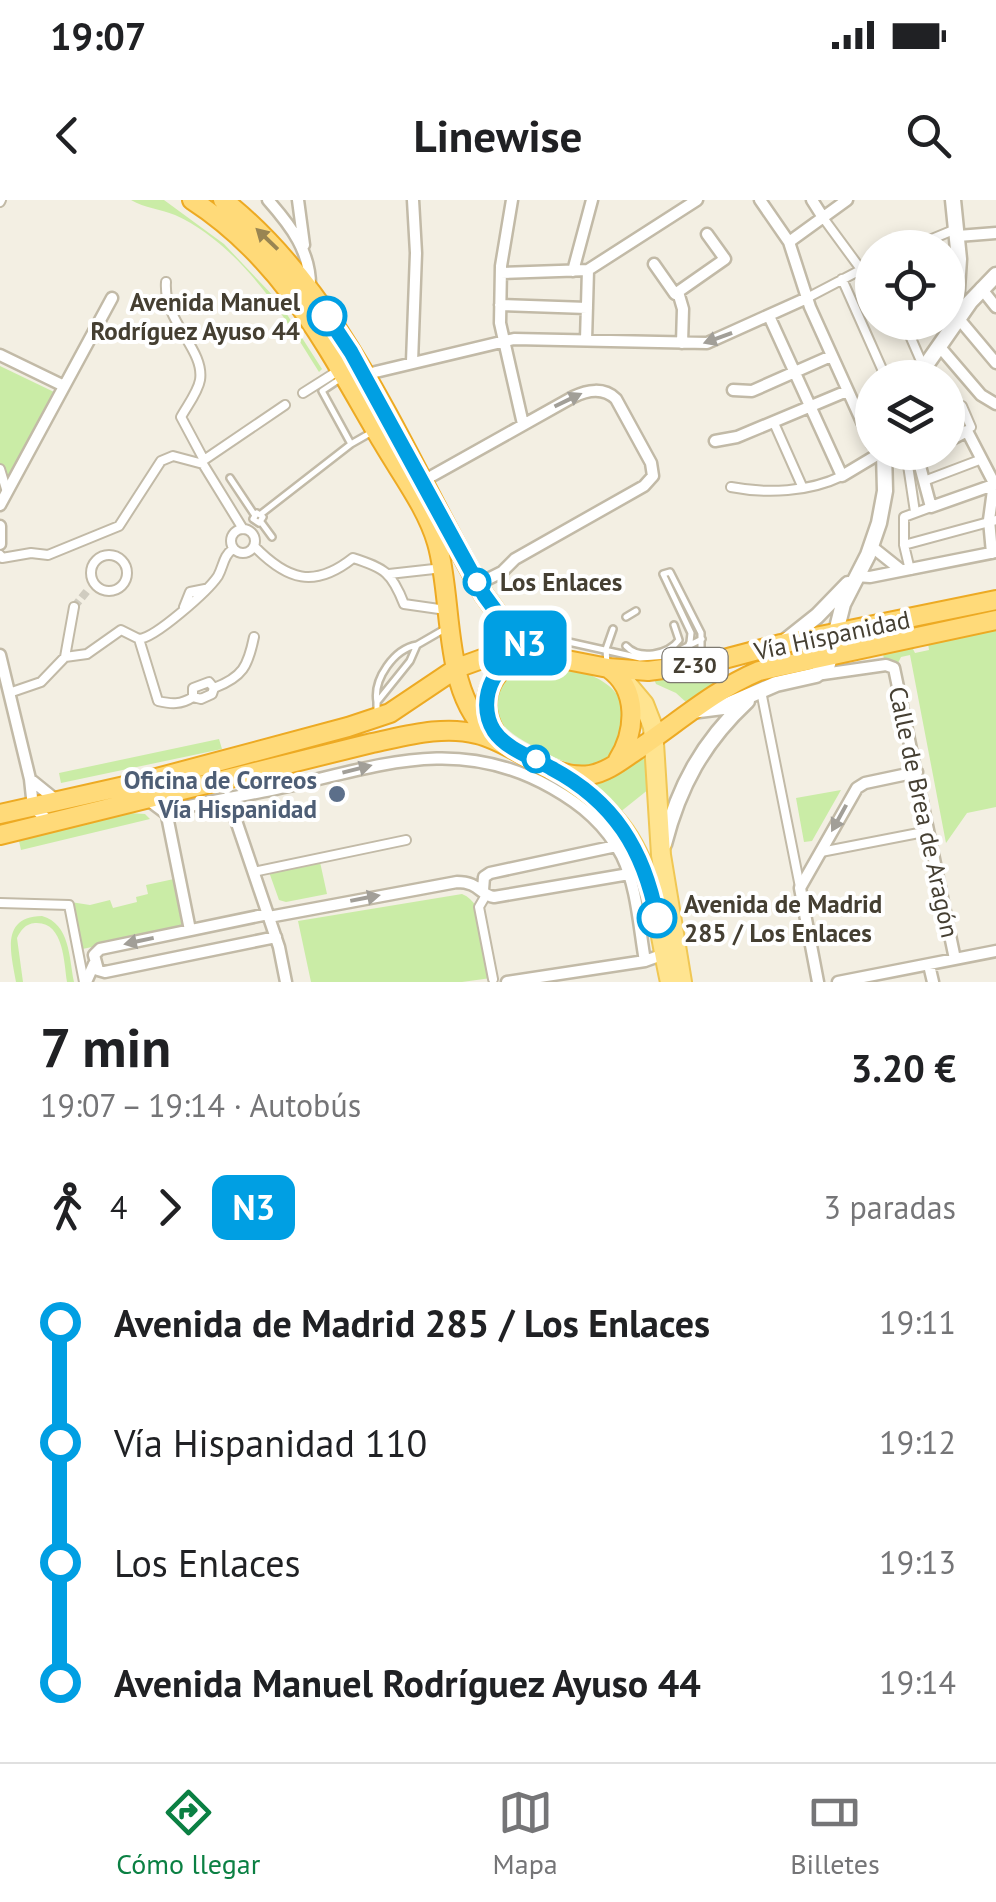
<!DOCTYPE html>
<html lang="es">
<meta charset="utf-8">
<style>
:root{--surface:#fff;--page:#f2f2f2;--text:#202124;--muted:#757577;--line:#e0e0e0;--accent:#0b8043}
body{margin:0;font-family:"PT Sans",sans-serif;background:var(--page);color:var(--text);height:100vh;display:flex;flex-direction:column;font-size:38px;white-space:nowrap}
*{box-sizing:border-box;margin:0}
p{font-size:32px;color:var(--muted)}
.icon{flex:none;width:55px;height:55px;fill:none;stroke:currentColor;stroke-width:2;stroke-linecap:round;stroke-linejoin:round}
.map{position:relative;height:782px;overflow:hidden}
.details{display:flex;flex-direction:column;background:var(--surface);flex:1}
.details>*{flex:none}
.badge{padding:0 20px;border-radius:15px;font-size:35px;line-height:65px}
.fabs{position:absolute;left:855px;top:30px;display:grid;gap:20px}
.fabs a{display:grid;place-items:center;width:110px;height:110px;border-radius:50%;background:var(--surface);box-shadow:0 5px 15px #0003;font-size:50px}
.map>.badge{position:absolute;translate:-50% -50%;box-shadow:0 0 0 5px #fff}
.legs{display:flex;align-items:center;gap:15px;height:110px;padding:0 40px;font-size:32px}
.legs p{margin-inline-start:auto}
.head{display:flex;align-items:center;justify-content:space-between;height:170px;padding:0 40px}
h1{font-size:55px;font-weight:600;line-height:75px}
ul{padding:0 40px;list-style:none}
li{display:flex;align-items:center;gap:35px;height:120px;font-size:38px}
li i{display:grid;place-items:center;width:15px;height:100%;margin:0 12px;background:currentColor}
li i::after{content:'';width:25px;height:25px;margin:-12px;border:8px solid;border-radius:50%;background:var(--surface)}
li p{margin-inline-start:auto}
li:first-child i{background:linear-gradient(#0000 50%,currentColor 0)}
li:last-child i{background:linear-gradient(currentColor 50%,#0000 0)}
.status{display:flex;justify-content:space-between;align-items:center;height:70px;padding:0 50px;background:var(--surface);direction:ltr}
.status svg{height:28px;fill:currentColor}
header{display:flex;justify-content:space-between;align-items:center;height:130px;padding:0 40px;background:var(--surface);font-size:45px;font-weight:600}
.menu{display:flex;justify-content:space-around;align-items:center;height:140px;border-top:2px solid var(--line);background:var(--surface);font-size:28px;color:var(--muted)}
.menu a{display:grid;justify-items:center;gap:5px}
.menu .active{color:var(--accent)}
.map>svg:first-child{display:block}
</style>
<div class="status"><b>19:07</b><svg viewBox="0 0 49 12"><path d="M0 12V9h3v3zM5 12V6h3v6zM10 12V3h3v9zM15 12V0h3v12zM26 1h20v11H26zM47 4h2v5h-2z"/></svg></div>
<header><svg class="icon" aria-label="back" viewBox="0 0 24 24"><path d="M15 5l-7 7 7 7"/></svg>Linewise<svg class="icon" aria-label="search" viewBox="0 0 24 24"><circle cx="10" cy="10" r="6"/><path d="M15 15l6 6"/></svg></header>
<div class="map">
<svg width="996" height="782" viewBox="0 0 996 782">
<rect width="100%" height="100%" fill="#f3efe3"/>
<path fill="#caeca6" d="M 131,0 L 164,0 L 224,44 L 279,102 L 322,169 L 319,172 C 284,115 239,44 175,15 C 160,9 145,8 131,0 Z
M 0,166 L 54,192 L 8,276 L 0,270 Z
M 996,430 L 996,607 L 967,613 L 946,643 L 910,455 L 901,457 L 898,463 L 884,460 L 883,453 L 912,447 L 915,453 L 929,450 L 928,443 Z
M 521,465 C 571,460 655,484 614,550 C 594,582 555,558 531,545 C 487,522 481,496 521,465 Z
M 725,467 L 728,475 L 687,503 L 676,493 L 656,484 L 654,479 Z
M 219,539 L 222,549 L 61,583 L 59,573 Z
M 645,556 L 649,589 L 619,613 L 590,585 L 606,581 Z
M 841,590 L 812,641 L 804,642 L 796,598 Z
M 130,613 L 145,614 L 150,619 L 21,650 L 19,641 Z
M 320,662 L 327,694 L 286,702 L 279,700 L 269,672 Z
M 174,679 L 182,728 L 73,751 L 64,701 L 90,705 L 110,700 L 113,708 L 137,702 L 136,697 L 148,694 L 146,685 Z
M 462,694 C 488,704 487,753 491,778 L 462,782 L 311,782 L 298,721 Z
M 42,716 C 70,724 69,757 74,782 L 67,782 C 64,763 64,721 35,723 C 25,724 21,730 17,738 L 23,782 L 16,782 C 11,753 0,717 42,716 Z"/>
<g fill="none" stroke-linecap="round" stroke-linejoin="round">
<path stroke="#d0ccc0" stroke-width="8" stroke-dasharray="8 4" stroke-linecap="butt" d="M 74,407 L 88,390"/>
<g stroke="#c2baa7" stroke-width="10">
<path id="service" d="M 343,177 L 322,191 L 351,244 L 372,232
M 230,278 L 254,314
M 257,313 L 263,317 L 259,323 L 253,319 Z
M 261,314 L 351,244
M 261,322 L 272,337
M 626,417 L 636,411
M 524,432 L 640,458 L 668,456 L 702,439
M 626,446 C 639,460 668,455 679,440 L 674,425
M 682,460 L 690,442 L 691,433 L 663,374 L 670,372 L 701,433 L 701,452 L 707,461
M 607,464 L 606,449 L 613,429
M 377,502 C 373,479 394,449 417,445
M 377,510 L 377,502 L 410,461 L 417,445 L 443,430"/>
</g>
<g stroke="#c2baa7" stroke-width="12">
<path id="pedestrian" d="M 0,2 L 1,0
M 824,19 L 860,68
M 910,48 L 956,29
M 842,79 L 886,178
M 166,82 C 163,122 205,149 200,180 C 198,192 187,206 181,217 L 204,260
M 807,98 L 872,64
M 904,122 L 924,168
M 303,193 L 333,174
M 948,212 L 962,206 L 971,227
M 774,223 L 802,286
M 906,252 L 915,312
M 204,260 L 285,205
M 203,264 L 243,329
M 0,269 L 7,292
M 924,281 L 982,259
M 731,287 C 767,294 809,292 842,276
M231 341a12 12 0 1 1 24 0a12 12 0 1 1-24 0Z
M 904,345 L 996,320
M 254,346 C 287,380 314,389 353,358 C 385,368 392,373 404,404 L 439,409
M 0,355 L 2,358 L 31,353 L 48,355 L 119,326 L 161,261 L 173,256 L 203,264
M91 373a18 18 0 1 1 36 0a18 18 0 1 1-36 0Z
M 910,370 L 904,345 L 904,317 L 931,307
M 389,374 L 434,369
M 184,407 L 190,392 L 205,389
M 139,439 C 155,438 208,391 218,376 C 224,365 223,356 233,349
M 65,457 L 74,407
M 761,491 L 800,687
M 9,493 L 41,482 L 65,457 L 87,454 L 121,430 L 139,439 L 158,501 C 171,504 181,505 193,497 L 201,499 L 212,494 L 214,488 C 243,477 248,466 254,437
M 193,497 L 193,488 L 209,482 L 214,488
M 821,652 L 929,631
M 253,672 L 406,640
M 486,695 L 479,707 L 493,779
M 0,703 L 69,705 L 84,782"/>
</g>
<g stroke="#c2baa7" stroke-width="15">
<path id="minor" d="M 268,0 C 291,26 311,52 310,88
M 298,0 L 304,45
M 512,0 L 501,66 L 500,123 L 523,224
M 760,0 L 789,42 L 810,107 L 872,244
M 812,0 L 824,19
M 958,36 L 996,33
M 789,42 L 847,0
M 654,64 L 675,94 L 725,59 L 707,34
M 573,71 L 592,0
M 501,73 L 588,70 L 697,0
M 981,88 L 996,107
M 678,92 L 683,109 L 682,143
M 500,105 L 587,108
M 769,116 L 842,276 L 882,252
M 959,119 L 996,163
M 586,140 L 588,70
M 939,146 L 981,195 L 996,204
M 0,155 L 64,186
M 412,162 L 416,53 L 413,0
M 363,175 L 514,139 L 707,143 L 807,98
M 733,190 L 752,191 L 831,156
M 715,241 L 737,237 L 847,191
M 948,241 L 967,231 L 994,283 L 989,320 L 992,353
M 923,252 L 917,255 L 931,307 L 996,284
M 423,281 L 573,197 C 587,190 604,187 616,199 L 651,263 L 653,276 L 644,286 L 515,359 L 502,372 L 478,384
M 0,305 L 112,98
M 0,326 L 0,344
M 871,346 L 901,370
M 856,376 L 870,377 L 996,352
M 0,455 L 30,579 L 33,607 L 51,623
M 816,475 L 886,465 L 894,468 L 955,759
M 30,579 L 56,600
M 228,597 L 279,747 L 286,782
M 483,690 L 484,677 L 490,673 L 616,646
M 268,714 L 100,749 L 94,755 L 98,770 L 105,772 L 276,737
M 269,717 L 457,682 C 479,682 480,695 494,697 L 629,674
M 190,730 L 166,611 C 201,603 236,597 271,590 C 372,569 454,532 552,588 C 582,605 606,625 622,656 C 637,687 639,727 645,761
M 929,765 L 933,782
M 86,782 L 94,764
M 507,782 L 645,761 L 667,753
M 818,782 L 800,688 L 857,588 L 865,583 L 917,572
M 838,782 L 996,751"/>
</g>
<g stroke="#c2baa7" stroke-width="19">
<path id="tertiary" d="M 953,0 L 959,59 L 955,119
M 917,178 L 970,102 L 996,75
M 783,443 L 817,416 L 848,384
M 691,511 L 723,507 L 776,484 L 816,475 L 828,464 L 843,404 L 868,355 L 879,323 L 885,291 L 884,252
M 150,599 L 166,611
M 664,644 C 679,586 703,542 747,501"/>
</g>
<g stroke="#f0c754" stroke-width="22">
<path id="primary" d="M 623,479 L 644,504 L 653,527 L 661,655 L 682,782
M 561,573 C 580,587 600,601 615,619 C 655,664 657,726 670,782"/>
</g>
<g stroke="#edaa23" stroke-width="22">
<path id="trunk" d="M 192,0 C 286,61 328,150 383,243 C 401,274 427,308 437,343 C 454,401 441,497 493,536
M 223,0 C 345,95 408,264 484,395 L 503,421 L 536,454
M 608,468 C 639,489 636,531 618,560
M 496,534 C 476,502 490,470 524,455
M 0,614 L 138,583 L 348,527 L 390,513 L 457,468 L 493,455 L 536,454 L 608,468 L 648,471 L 709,463 L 781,444 L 996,400
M 0,635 L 372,543 C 406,536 443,525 477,534 C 515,543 551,581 590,575 C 608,572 623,559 637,550 C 677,523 714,490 759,471 L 996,420"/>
</g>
<use href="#service" stroke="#fff" stroke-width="5"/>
<use href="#pedestrian" stroke="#fff" stroke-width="8"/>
<use href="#minor" stroke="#fff" stroke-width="10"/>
<use href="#tertiary" stroke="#fff" stroke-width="14"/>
<use href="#primary" stroke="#ffe490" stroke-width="18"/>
<use href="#trunk" stroke="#ffda79" stroke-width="18"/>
</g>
<defs><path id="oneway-solid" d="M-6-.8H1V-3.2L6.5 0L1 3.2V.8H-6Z" transform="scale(2.5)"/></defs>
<use fill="#998552" href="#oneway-solid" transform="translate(267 39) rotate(-136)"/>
<g fill="#a29f98">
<use href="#oneway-solid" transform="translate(718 138) rotate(160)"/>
<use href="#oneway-solid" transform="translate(568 200) rotate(-26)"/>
<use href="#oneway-solid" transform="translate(357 569) rotate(-14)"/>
<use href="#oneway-solid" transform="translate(839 618) rotate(119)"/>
<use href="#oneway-solid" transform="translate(365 698) rotate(-11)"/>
<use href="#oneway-solid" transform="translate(139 741) rotate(168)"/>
</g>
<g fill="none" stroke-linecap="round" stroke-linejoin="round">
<g stroke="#fff" stroke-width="22">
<path id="line-1" d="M 327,116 L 351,152 L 484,395 L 503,421 L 536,454 C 497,452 474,499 494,531 C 506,549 533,558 551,568 C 614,601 644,650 657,718"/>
</g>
<use href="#line-1" stroke="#009fe3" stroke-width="15"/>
</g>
<g fill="#fff" stroke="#009fe3" stroke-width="5">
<circle cx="327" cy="116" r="18"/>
<circle cx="477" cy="382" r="12"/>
<circle cx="536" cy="559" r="12"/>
<circle cx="657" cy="718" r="18"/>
</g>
<circle fill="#5c6f8a" stroke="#fff" stroke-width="4" cx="337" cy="594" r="10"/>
<g text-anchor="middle" stroke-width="8" stroke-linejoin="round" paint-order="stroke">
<rect fill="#fff" stroke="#7d7970" stroke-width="2.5" x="662.5" y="448" width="65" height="34" rx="8"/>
<g font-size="22" font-weight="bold" fill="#453f32">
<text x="695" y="473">Z-30</text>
</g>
<g font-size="25" font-weight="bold" fill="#453f32" stroke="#fff" text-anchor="start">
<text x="300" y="111" text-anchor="end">Avenida Manuel<tspan x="300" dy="29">Rodríguez Ayuso 44</tspan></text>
<text x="500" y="391">Los Enlaces</text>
<text x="684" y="713">Avenida de Madrid<tspan x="684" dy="29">285 / Los Enlaces</tspan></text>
</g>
<g font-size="25" fill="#453f32" stroke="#fff">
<text transform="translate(832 435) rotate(-12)" y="9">Vía Hispanidad</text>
<text transform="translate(924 612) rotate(78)" y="9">Calle de Brea de Aragón</text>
</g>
<g font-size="25" font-weight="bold" fill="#4e5e75" stroke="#fff" text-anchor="end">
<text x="317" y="589">Oficina de Correos<tspan x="317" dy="29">Vía Hispanidad</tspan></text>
</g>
</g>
</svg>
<div class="fabs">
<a><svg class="icon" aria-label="locate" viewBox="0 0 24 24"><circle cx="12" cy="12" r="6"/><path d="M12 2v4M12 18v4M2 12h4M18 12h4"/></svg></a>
<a><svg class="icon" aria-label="layers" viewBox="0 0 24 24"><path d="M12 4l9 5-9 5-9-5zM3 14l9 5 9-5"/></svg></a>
</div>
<b class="badge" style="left:525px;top:443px;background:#009fe3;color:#fff">N3</b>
</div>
<section class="details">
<div class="head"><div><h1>7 min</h1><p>19:07 – 19:14 · Autobús</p></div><b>3.20 €</b></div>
<div class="legs"><svg class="icon" aria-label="walk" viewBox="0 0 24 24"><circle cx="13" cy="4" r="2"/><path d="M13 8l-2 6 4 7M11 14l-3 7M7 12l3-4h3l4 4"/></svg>4<svg class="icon" aria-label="forward" viewBox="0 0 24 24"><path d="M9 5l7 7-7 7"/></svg><b class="badge" style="background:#009fe3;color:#fff">N3</b><p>3 paradas</p></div>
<ul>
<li><i style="color:#009fe3"></i><b>Avenida de Madrid 285 / Los Enlaces</b><p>19:11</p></li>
<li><i style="color:#009fe3"></i><span>Vía Hispanidad 110</span><p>19:12</p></li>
<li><i style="color:#009fe3"></i><span>Los Enlaces</span><p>19:13</p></li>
<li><i style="color:#009fe3"></i><b>Avenida Manuel Rodríguez Ayuso 44</b><p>19:14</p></li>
</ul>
</section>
<nav class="menu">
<a class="active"><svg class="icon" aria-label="directions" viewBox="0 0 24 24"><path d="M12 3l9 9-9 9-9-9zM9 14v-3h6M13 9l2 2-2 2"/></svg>Cómo llegar</a>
<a><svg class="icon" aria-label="map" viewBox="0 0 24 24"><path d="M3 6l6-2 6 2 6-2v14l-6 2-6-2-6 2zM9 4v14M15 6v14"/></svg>Mapa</a>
<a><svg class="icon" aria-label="tickets" viewBox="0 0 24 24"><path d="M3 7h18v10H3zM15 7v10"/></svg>Billetes</a>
</nav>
